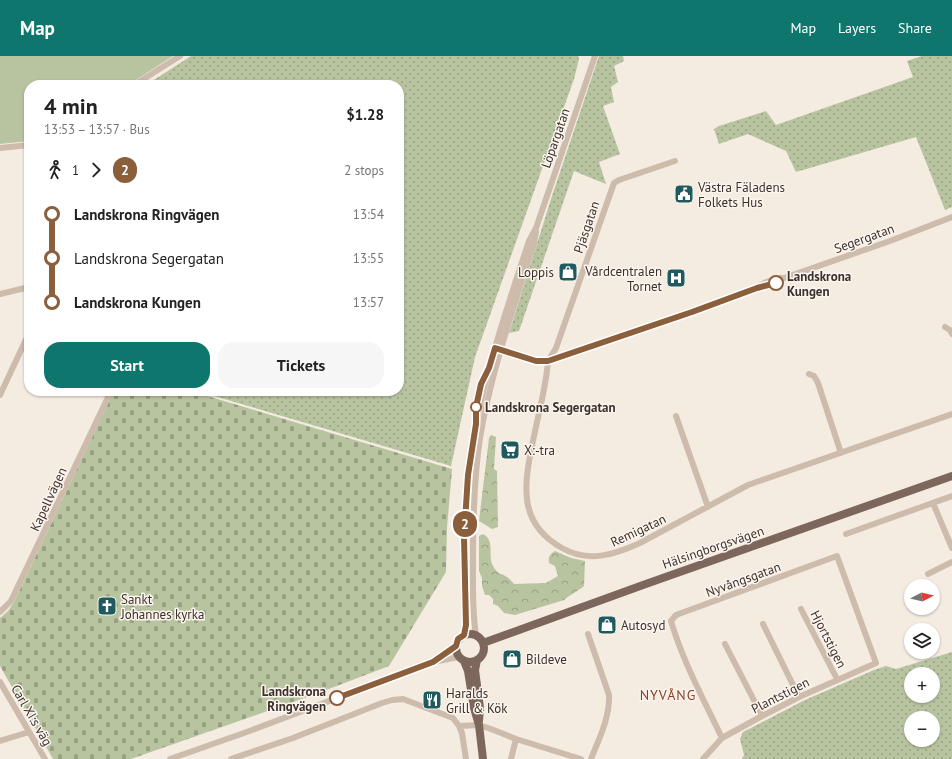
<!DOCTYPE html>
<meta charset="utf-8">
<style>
:root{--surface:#fff;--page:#f6f6f6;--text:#222;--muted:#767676;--accent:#0f766e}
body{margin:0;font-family:"PT Sans",sans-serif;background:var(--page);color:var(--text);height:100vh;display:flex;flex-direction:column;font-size:15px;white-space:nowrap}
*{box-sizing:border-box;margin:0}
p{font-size:13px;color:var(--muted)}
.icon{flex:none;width:22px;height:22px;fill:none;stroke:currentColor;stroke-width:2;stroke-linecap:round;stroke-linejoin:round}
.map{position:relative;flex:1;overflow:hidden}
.details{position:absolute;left:24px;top:24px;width:380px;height:316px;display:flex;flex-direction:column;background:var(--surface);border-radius:16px;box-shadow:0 1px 3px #0004}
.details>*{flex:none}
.badge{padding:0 8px;border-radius:13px;font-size:14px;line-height:26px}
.needle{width:26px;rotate:83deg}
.buttons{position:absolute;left:904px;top:523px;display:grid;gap:8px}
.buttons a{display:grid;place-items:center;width:36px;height:36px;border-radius:50%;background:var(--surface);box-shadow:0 1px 3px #0004;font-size:20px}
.map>.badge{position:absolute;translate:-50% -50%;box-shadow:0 0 0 2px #fff}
.legs{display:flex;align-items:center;gap:6px;height:44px;padding:0 20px;font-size:13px}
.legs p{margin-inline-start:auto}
.head{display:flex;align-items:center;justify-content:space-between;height:68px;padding:0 20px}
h1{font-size:22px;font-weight:700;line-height:30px}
.action{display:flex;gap:8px;margin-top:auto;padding:8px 20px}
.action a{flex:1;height:46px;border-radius:16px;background:var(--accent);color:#fff;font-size:16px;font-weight:700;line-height:46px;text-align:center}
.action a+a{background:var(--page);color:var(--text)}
ul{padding:0 20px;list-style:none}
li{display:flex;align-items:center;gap:14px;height:44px;font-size:15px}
li i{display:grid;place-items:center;width:6px;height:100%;margin:0 5px;background:currentColor}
li i::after{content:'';width:10px;height:10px;margin:-5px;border:3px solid;border-radius:50%;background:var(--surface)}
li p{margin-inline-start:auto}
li:first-child i{background:linear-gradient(#0000 50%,currentColor 0)}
li:last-child i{background:linear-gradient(currentColor 50%,#0000 0)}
header{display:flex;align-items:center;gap:24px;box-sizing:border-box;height:56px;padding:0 20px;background:var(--accent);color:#fff}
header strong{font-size:19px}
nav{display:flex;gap:22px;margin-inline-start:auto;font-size:14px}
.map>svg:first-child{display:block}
</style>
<header>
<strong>Map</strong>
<nav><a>Map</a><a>Layers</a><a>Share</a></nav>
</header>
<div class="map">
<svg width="952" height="703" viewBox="0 0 952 703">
<defs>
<pattern id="forest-crowns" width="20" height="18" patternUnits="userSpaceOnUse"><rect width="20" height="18" fill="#b8c4a0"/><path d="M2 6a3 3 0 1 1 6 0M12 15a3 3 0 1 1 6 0" fill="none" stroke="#97a083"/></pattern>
<pattern id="cemetery-stones" width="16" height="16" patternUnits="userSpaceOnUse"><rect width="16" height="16" fill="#b8c4a0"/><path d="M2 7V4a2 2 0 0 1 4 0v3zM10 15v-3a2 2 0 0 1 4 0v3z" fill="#97a083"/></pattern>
<pattern id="park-dots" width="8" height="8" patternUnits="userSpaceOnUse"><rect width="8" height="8" fill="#b8c4a0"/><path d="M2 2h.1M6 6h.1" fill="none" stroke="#97a083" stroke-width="1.8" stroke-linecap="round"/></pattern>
</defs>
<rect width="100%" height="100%" fill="#f4ebe1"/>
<path fill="url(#forest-crowns)" d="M 491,379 L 496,381 L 494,413 L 497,415 L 498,471 L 492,473 L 479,465 L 489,382 Z
M 483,478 C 496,485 487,500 493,510 C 499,520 500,516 507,521 C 510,523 512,526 514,528 L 546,527 L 558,520 L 555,510 L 549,507 C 548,501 550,498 555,495 L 571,502 L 585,505 L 584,530 C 579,534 567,541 564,544 L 515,559 L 504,557 L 498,550 L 493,548 L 493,543 L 489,539 L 485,539 L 482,530 L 482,522 L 479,515 L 479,480 Z"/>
<path fill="url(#cemetery-stones)" d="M 114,335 L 203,335 L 204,339 L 452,413 L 447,472 L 446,516 L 389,610 L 313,639 L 131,703 L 53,703 L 0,610 L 0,562 L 8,555 L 14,546 Z"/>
<path fill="url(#park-dots)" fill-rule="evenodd" d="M 191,0 L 578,0 L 579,3 L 574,23 L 475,301 L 451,410 L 204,337 L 204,335 L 399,335 L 399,29 L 146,29 Z
M 599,0 L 623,0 L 624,5 L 614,10 L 618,26 L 611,31 L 614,46 L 603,50 L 620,98 L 599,106 L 606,128 L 574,115 L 519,275 L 509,277 L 552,140 Z
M 922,0 L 952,0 L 952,151 L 945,154 L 916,81 L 796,116 L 786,95 L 748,78 L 719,88 L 714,73 L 719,70 L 766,55 L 776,69 L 913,21 L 907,5 Z
M 952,596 L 952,703 L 742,703 L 744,699 L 740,683 L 743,676 L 805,644 L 874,614 L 886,610 L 896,613 ZM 911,618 L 933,618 L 933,640 L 911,640 ZM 911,662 L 933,662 L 933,684 L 911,684 Z"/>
<path fill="#b8c4a0" d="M 0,0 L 173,0 L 128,29 L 29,29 L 29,85 L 0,88 Z"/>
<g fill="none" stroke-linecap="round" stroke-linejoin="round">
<path stroke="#cdbbac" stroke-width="6" d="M 134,29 L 180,0
M 0,92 L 29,89
M 675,105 L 619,124 L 614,127 L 556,292 L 548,305 C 546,332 538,359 533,385 C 524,428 517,467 562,492 C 588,507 614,499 640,487 L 748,429 L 952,358
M 759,230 C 767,225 773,223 782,222
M 0,238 L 29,231
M 945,271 L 950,274 L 952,278
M 495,292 L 536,305 L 548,305 L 558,302 L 692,256 L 757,232 L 776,227 L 784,222 L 890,185 L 952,161
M 809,318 L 814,320 L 818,327 L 841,397
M 0,339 L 29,277
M 676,360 L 708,451
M 933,447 L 952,492
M 846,478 L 952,440
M 928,518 L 952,506
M 801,553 L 837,623
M 0,556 L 11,545 L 111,335
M 763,568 L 799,641
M 588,578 L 609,639 C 610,661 599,683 591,703
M 464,579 C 469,557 465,532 464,509 C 464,482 465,455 467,428 C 475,344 503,264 529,185 L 536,172 L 595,0
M 476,579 C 472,554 473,528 473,503 C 473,463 474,422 480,382 C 491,316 514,251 534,187 L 536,176
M 725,588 L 762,660
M 434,605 L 456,590
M 0,626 L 45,703
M 459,670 L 479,669 L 491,673 L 516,683 L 581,703
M 0,685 L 29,676
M 170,703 L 244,677 L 433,606 L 459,601
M 231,703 L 293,682 L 382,647 L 392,644 L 403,643 L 453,662 L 459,670 L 462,677 L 466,703
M 511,703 L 516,683
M 703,703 L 722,682 L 762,660 L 799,641 L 876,607 L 837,500 L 676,559 L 671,565 C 683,606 704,644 722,682"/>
<path stroke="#7d675c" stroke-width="8" d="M456 592a14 14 0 1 1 28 0a14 14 0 1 1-28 0Z
M 483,587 L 643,529 L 952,420
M 477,604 L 475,614 L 480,652 L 479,665
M 464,605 L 468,615 L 474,652 L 479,669 L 483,703"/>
</g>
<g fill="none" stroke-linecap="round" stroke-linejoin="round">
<g stroke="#fff" stroke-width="9">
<path id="line-1" d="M 337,642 L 433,606 L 456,590 L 458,583 L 464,579 L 466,569 L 464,481 L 468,419 L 476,368 L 476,351 L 481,328 L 489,312 L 495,292 L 536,305 L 548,305 L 692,256 L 757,232 L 776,227"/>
</g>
<use href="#line-1" stroke="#8b5e3c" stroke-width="6"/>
</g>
<defs>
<g id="civic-square" transform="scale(1)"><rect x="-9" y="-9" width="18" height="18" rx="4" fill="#1f5a5e" stroke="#fbf5ee"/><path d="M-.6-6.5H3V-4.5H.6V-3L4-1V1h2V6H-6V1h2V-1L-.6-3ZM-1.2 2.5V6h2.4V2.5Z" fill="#fff"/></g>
<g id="shop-square" transform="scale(1)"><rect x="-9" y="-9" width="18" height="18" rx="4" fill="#1f5a5e" stroke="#fbf5ee"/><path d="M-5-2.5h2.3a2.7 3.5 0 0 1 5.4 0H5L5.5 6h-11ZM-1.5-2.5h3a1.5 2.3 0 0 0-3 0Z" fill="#fff"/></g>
<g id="hospital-square" transform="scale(1)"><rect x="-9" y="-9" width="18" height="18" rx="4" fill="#1f5a5e" stroke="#fbf5ee"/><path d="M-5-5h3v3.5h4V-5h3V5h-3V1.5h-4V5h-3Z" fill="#fff"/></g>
<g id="supermarket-square" transform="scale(1)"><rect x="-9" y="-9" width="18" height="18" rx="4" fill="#1f5a5e" stroke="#fbf5ee"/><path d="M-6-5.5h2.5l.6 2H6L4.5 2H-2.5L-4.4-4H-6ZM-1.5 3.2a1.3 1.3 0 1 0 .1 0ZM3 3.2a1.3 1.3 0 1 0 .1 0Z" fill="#fff"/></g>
<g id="church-square" transform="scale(1)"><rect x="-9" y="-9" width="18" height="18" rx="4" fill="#1f5a5e" stroke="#fbf5ee"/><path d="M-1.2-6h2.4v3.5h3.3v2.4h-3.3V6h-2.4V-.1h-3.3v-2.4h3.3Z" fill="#fff"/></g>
<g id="restaurant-square" transform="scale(1)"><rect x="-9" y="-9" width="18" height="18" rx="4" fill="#1f5a5e" stroke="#fbf5ee"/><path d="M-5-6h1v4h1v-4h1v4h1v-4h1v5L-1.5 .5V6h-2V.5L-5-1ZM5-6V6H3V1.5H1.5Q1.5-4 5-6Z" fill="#fff"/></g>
</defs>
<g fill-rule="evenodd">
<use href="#civic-square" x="684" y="138"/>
<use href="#shop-square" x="568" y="216"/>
<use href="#hospital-square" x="676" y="222"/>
<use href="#supermarket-square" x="510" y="394"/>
<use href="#church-square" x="107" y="550"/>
<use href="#shop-square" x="607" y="569"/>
<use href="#shop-square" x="512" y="603"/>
<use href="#restaurant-square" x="432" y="644"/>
</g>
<g fill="#fff" stroke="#8b5e3c" stroke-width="2">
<circle cx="776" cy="227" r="7"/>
<circle cx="476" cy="351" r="5"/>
<circle cx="337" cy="642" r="7"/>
</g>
<g text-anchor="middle" stroke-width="3" stroke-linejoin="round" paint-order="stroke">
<g font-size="13" fill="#3b302b" stroke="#fbf5ee">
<text transform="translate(555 82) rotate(-71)" y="5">Löpargatan</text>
<text transform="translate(586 171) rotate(-71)" y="5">Pjäsgatan</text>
<text transform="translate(864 182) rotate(-20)" y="5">Segergatan</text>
<text transform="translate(48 443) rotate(-65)" y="5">Kapellvägen</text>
<text transform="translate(638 474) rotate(-25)" y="5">Remigatan</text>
<text transform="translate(713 491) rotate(-19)" y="5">Hälsingborgsvägen</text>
<text transform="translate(743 523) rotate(-20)" y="5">Nyvångsgatan</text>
<text transform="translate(829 583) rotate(63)" y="5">Hjortstigen</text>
<text transform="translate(780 639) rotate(-27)" y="5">Plantstigen</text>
<text transform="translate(32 659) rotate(60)" y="5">Carl XI:s väg</text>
</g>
<g font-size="13" fill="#3b302b" stroke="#fbf5ee" text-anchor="start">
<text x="698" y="136">Västra Fäladens<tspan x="698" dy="15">Folkets Hus</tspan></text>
<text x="662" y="220" text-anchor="end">Vårdcentralen<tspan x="662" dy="15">Tornet</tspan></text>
<text x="554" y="221" text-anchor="end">Loppis</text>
<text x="524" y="399">X:-tra</text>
<text x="121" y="548">Sankt<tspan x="121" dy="15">Johannes kyrka</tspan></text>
<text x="621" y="574">Autosyd</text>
<text x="526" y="608">Bildeve</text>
<text x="446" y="642">Haralds<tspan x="446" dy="15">Grill &amp; Kök</tspan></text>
</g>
<g font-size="13" font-weight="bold" fill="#3b302b" stroke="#fbf5ee" text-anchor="start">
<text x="787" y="225">Landskrona<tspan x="787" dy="15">Kungen</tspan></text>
<text x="485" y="356">Landskrona Segergatan</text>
<text x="326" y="640" text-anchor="end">Landskrona<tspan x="326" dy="15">Ringvägen</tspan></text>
</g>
<g font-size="14" letter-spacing="1" fill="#8c3b22" stroke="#fbf5ee">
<text x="668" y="644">NYVÅNG</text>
</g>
</g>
</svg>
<div class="buttons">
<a><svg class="needle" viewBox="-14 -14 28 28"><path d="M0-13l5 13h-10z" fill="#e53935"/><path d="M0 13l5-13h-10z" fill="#767676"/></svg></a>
<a><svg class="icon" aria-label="layers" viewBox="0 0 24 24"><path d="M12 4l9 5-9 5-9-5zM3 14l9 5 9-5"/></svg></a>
<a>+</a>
<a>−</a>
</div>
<b class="badge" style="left:465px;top:468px;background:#8b5e3c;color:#fff">2</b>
<section class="details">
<div class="head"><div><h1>4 min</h1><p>13:53 – 13:57 · Bus</p></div><b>$1.28</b></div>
<div class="legs"><svg class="icon" aria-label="walk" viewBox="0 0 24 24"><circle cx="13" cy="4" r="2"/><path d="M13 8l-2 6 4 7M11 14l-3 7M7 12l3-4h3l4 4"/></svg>1<svg class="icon" aria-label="forward" viewBox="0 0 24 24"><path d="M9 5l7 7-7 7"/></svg><b class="badge" style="background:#8b5e3c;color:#fff">2</b><p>2 stops</p></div>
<ul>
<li><i style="color:#8b5e3c"></i><b>Landskrona Ringvägen</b><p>13:54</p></li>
<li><i style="color:#8b5e3c"></i><span>Landskrona Segergatan</span><p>13:55</p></li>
<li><i style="color:#8b5e3c"></i><b>Landskrona Kungen</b><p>13:57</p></li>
</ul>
<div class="action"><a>Start</a><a>Tickets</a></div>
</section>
</div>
